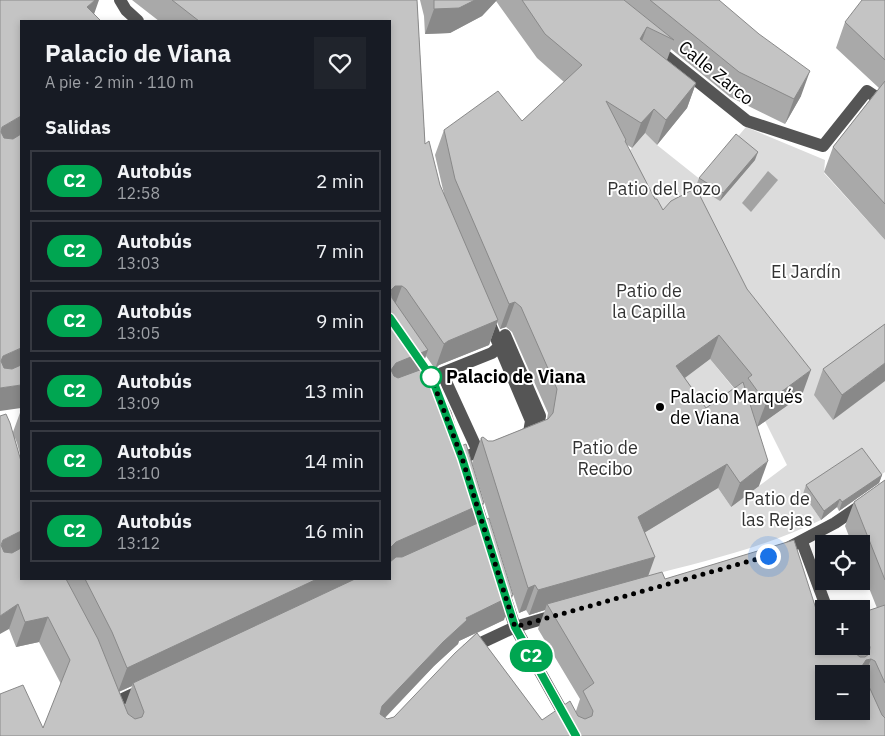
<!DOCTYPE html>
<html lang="es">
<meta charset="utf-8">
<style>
:root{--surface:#171b24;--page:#20242c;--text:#f1f3f6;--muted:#9ea1a6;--line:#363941}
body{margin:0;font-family:"IBM Plex Sans",sans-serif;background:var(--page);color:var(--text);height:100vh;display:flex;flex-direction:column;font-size:19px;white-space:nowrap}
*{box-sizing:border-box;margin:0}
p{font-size:16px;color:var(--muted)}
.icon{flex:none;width:28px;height:28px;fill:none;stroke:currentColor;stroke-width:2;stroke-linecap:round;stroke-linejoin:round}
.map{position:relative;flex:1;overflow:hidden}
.side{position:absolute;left:20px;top:20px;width:371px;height:560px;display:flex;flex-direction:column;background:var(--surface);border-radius:0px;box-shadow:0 2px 8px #0003}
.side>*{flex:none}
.badge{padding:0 10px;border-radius:16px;font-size:18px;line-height:32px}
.controls{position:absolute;left:815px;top:535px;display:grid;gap:10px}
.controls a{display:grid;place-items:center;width:55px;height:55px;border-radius:0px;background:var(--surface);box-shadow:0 2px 8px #0003;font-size:25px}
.you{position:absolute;width:25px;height:25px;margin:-12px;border:4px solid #fff;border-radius:50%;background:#1a73e8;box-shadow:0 0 0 8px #1a73e833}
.map>.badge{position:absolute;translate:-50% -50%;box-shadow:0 0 0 2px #fff}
h2{padding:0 25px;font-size:19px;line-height:45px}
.round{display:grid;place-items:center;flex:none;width:52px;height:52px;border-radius:0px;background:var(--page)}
.headline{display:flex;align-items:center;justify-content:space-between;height:85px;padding:0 25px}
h1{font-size:24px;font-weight:800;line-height:38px}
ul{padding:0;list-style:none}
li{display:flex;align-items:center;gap:15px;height:62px;margin:0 10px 8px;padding:0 15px;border:2px solid var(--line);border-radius:0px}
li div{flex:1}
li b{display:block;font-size:19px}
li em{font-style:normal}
li .badge{min-width:55px;font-weight:700;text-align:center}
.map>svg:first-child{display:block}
</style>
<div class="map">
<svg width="885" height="736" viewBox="0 0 885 736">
<rect width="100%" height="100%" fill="#fff"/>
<path fill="#dcdcdc" d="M 746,127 L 825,160 L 824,173 L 885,240 L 885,472 L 875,479 L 803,494 L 821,520 C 763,548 705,561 644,577 L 629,542 L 718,488 L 731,507 L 787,465 L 765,421 L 801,394 L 652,231 L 616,166 L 645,133 L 657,145 L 701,180 Z
M 710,359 L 743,400 L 697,432 L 667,391 Z"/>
<path fill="#a3a3a3" d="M 768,171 L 778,180 L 751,212 L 742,203 Z"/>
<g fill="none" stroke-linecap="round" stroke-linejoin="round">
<path stroke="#555" stroke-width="12" d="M 120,0 L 126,10 L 138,21
M 656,48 L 747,121 L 823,146 L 867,91 L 885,103
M 487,317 L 531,421 L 529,432 L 522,436
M 505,335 L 540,416 L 536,436 L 481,458 L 442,373 L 492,353 L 500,346 Z
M 462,458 L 491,447
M 475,500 L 487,538
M 802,542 L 827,609
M 780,552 L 835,523 L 885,489
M 504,593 L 515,627 L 576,736
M 468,649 L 515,627 L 556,615
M 114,703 L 144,689"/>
</g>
<path fill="#a9a9a9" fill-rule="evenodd" d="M 132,0 L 417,0 L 425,144 L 440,185 L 444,194 L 435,155 L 444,130 L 522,121 L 564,82 L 537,58 L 496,1 L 482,16 L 450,33 L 425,34 L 424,16 L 420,0 L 719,0 L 801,96 L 785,124 L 730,97 L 671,49 L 667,60 L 696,83 L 687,108 L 657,145 L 645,133 L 632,148 L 626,144 L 655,199 L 663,210 L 747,289 L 802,395 L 757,427 L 759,486 L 731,507 L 718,488 L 644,533 L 648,576 L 665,579 L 824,646 L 861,646 L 861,613 L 877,608 L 861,568 L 861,544 L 852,544 L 845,526 L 854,502 L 885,480 L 885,736 L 43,728 L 61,684 L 39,642 L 16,647 L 9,629 L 13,432 L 21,410 L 21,458 L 17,443 L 15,438 L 21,579 L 390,579 L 390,21 L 159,21 ZM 497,322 L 500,329 L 506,327 L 512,332 L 548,413 L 547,419 L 493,441 L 488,441 L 481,438 L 472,463 L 519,613 L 526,610 L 529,615 L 545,610 L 538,629 L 580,699 L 576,711 L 542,720 L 477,633 L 504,620 L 477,524 L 421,370 L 426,356 L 435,369 L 439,365 L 489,345 ZM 710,359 L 734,388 L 706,408 L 685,378 ZM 476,633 L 394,717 L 387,719 L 385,718 L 434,666 L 458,644 L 459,641 ZM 132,686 L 125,705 L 119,692 Z
M 885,0 L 885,240 L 824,172 L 833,147 L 879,88 L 836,48 L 845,22 Z
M 755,160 L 720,201 L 696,186 L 699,178 Z
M 885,324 L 833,420 L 814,395 L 823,369 Z
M 882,475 L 879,483 L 839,511 L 837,507 L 821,520 L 803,494 L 806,485 Z"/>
<path fill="#898989" d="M 95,0 L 99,0 L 92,20 L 87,7 Z
M 475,0 L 497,0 L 482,16 L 450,33 L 425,34 L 434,9 Z
M 647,27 L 638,52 L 640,39 Z
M 810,71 L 801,96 L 785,124 L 794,99 Z
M 696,83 L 687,108 L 657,145 L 666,120 Z
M 654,109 L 645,133 L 632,148 L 641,123 Z
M 21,116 L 21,137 L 0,148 L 0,133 L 2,127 Z
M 758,152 L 755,160 L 720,201 L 723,193 Z
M 395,286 L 402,286 L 393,310 L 391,290 Z
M 515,302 L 506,327 L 500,329 L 509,304 Z
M 498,320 L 489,345 L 439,365 L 435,369 L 444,344 L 448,341 Z
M 719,335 L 710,359 L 667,391 L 676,366 Z
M 21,348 L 21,370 L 0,378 L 0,363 L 3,356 Z
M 428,350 L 419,374 L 390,386 L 391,370 L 396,363 Z
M 885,363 L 885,381 L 833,420 L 842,395 Z
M 811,370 L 802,395 L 757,427 L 766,403 Z
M 21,385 L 21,408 L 0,411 L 0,388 Z
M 768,461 L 759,486 L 731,507 L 740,483 Z
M 727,464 L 718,488 L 629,542 L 638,517 Z
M 882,475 L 879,483 L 839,511 L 842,502 Z
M 840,499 L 837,507 L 821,520 L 824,511 Z
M 484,503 L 475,527 L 390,565 L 390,547 L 396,542 Z
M 21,531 L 21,552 L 0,562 L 0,548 L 3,540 Z
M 655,557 L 646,582 L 547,604 L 545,610 L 529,615 L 538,590 Z
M 317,579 L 360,579 L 133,683 L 132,686 L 118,692 L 127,668 Z
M 535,585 L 526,610 L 519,613 L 528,588 Z
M 513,595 L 504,620 L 459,641 L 458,644 L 434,666 L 373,730 L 382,706 L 466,618 Z
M 18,604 L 9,629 L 0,634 L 0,616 Z
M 48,617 L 39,642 L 16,647 L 25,622 Z
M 871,659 L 862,684 L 862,666 L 866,660 Z"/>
<path fill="#c4c4c4" stroke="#898989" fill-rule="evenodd" d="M 0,0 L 95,0 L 87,7 L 101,21 L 21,21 L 21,116 L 2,127 L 1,132 L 4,138 L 13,139 L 21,134 L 21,348 L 3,356 L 1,361 L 4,368 L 12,369 L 21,365 L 21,385 L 0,388 Z
M 172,0 L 417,0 L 425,144 L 429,141 L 440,185 L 498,320 L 448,341 L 444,344 L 406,289 L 402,286 L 395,286 L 391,290 L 392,298 L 428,350 L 396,363 L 391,370 L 394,376 L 398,378 L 428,367 L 451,412 L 461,446 L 466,444 L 484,503 L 396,542 L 391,547 L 390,547 L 390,21 L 199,21 Z
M 434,0 L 475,0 L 459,8 L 434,9 Z
M 522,0 L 624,0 L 674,40 L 647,27 L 640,39 L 696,83 L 666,120 L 654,109 L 641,123 L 606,101 L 626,140 L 625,141 L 655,199 L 657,199 L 663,210 L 671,201 L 696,188 L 747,289 L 811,370 L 766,403 L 748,378 L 752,375 L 719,335 L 676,366 L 706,408 L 743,382 L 768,461 L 740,483 L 727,464 L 638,517 L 655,557 L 538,590 L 535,585 L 528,588 L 481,438 L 483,437 L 488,441 L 493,441 L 548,419 L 553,413 L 557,389 L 521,307 L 515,302 L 509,304 L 455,179 L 444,130 L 498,91 L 522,121 L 582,65 L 545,34 Z
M 650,0 L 719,0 L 759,34 L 810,71 L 794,99 L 739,72 Z
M 862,0 L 885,0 L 885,60 L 845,22 Z
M 885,81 L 885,204 L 833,147 Z
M 736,134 L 758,152 L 723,193 L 699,178 Z
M 885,324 L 885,363 L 842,395 L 823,369 Z
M 6,414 L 10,423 L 21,461 L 21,531 L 3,540 L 1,545 L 4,552 L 12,553 L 21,548 L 21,579 L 66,579 L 98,639 L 128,714 L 135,719 L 142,717 L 144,712 L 133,683 L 355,579 L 390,579 L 390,562 L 396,557 L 402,557 L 489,518 L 513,595 L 466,618 L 467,620 L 443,642 L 382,706 L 380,714 L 387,719 L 394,717 L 455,653 L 477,633 L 542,720 L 570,701 L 578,716 L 585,719 L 592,716 L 593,711 L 583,691 L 594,683 L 547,604 L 662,572 L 665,579 L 794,540 L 817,612 L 821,610 L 824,617 L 824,646 L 852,646 L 855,653 L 860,657 L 865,657 L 869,654 L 870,647 L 861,625 L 861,613 L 885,605 L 885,683 L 875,661 L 871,659 L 866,660 L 862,666 L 862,671 L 882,715 L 885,718 L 885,736 L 0,736 L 0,694 L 23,685 L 43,728 L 70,660 L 48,617 L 25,622 L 18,604 L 0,616 L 0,416 ZM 824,674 L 861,674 L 861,711 L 824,711 Z
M 862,448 L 882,475 L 842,502 L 840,499 L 824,511 L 806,485 Z
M 885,480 L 885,580 L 854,502 Z
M 85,579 L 317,579 L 127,668 L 112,632 Z"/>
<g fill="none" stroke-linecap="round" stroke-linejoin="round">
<g stroke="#fff" stroke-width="11">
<path id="line" d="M 390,318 L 432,378 L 462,458 L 515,627 L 576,736"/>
</g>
<use href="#line" stroke="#00a651" stroke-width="8"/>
<path stroke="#000" stroke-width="5" stroke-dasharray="0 9" d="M 431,377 L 462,458 L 515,627 L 768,556"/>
</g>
<circle fill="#fff" stroke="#00a651" stroke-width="2.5" cx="431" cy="377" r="10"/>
<circle fill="#000" stroke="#fff" stroke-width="2" cx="660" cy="407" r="5"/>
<g text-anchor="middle" stroke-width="4" stroke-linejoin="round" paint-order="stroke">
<g font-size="18" fill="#000" stroke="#fff">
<text transform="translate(716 73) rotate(39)" y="6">Calle Zarco</text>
</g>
<g font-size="18" fill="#333" stroke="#fff">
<text x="664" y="195">Patio del Pozo</text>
<text x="806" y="278">El Jardín</text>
<text x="649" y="297">Patio de<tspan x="649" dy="21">la Capilla</tspan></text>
<text x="605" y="454">Patio de<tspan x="605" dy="21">Recibo</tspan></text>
<text x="777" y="505">Patio de<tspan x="777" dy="21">las Rejas</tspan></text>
</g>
<g font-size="18" font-weight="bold" fill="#000" stroke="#fff" text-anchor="start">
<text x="446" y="383">Palacio de Viana</text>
</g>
<g font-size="18" fill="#000" stroke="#fff" text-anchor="start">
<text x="670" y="403">Palacio Marqués<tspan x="670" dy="21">de Viana</tspan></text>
</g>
</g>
</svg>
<div class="controls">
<a><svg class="icon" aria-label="locate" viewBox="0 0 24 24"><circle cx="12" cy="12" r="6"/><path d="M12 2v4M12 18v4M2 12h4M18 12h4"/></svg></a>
<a>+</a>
<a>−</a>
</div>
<div class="you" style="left:768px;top:556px"></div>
<b class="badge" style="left:531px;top:656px;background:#00a651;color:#fff">C2</b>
<section class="side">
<div class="headline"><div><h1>Palacio de Viana</h1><p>A pie · 2 min · 110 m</p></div><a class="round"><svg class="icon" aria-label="heart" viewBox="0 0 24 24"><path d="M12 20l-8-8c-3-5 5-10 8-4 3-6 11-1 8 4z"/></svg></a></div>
<h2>Salidas</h2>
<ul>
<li><span class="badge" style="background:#00a651;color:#fff">C2</span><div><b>Autobús</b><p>12:58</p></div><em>2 min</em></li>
<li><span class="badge" style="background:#00a651;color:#fff">C2</span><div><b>Autobús</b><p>13:03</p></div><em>7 min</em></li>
<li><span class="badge" style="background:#00a651;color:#fff">C2</span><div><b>Autobús</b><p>13:05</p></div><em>9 min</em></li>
<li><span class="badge" style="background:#00a651;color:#fff">C2</span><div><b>Autobús</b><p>13:09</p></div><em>13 min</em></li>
<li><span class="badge" style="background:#00a651;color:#fff">C2</span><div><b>Autobús</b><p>13:10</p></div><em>14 min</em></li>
<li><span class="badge" style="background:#00a651;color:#fff">C2</span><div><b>Autobús</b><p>13:12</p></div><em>16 min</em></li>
</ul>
</section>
</div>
